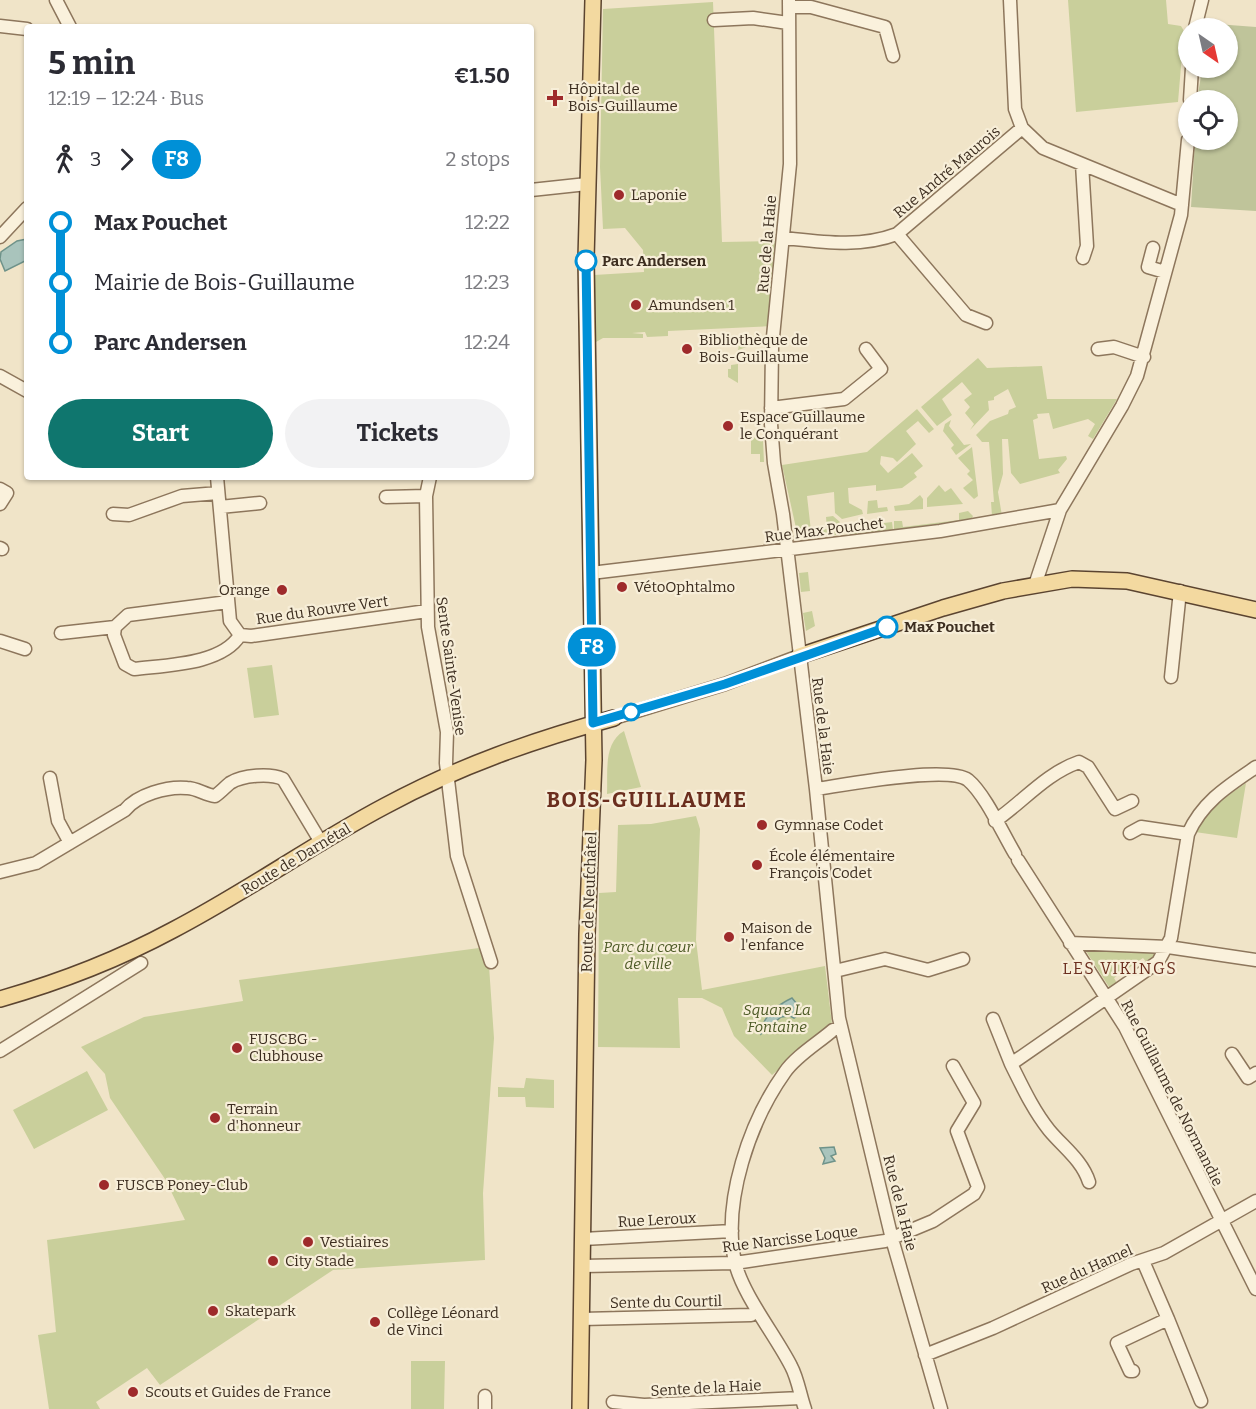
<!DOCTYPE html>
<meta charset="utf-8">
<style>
:root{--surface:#fff;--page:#f2f2f3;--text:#2b2b33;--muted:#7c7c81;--accent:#0f766e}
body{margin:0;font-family:Bitter,serif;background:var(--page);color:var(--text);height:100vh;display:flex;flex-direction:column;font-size:22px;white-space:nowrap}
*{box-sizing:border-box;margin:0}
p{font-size:20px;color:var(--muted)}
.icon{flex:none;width:33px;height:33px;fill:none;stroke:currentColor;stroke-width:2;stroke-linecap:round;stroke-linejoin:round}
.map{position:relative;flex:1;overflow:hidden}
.panel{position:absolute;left:24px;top:24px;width:510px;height:456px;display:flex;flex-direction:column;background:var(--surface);border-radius:6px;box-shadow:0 2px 4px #0004}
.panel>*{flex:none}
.badge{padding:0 12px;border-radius:20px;font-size:21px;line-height:39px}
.needle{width:39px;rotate:146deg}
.tools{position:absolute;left:1178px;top:18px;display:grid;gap:12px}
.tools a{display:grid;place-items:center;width:60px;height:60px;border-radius:50%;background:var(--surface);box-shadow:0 2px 4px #0004;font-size:30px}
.map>.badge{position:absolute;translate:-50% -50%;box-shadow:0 0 0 3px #fff}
.legs{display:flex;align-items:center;gap:9px;height:66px;padding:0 24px;font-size:20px}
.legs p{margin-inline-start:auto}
.summary{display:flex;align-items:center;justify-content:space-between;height:102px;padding:0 24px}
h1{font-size:33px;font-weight:700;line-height:45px}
.cta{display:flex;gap:12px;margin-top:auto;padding:12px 24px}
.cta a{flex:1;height:69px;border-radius:36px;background:var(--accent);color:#fff;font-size:24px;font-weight:700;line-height:69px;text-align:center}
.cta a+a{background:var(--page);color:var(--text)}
ul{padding:0 24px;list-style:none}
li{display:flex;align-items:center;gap:21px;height:60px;font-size:22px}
li i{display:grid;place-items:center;width:9px;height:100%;margin:0 8px;background:currentColor}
li i::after{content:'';width:15px;height:15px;margin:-8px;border:4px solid;border-radius:50%;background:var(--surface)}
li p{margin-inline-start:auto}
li:first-child i{background:linear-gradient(#0000 50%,currentColor 0)}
li:last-child i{background:linear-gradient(currentColor 50%,#0000 0)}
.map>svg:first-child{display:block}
</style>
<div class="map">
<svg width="1256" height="1409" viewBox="0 0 1256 1409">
<rect width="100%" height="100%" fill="#f0e4c8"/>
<path fill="#c9cf9b" d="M 1068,0 L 1166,0 L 1168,24 L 1181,26 L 1184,31 L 1178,102 L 1076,112 Z
M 713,2 L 722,242 L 775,241 L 772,326 L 668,331 L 668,336 L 647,337 L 645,332 L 632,333 L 643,334 L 643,338 L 603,338 L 596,342 L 594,275 L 644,272 L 643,250 L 625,228 L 603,229 L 600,167 L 603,9 Z
M 741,335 L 763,337 L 764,338 L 761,342 L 738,350 Z
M 978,358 L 987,368 L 1042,366 L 1047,399 L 1117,399 L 1093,439 L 1088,436 L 1095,424 L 1088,419 L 1053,429 L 1049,413 L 1037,414 L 1038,418 L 1033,420 L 1039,459 L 1066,456 L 1067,459 L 1058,470 L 1060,473 L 1020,484 L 1011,473 L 1008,439 L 1002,439 L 1003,474 L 998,492 L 1002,516 L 992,516 L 991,502 L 994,502 L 989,442 L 982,442 L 976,435 L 990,421 L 1008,414 L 1009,410 L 1016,407 L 1008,389 L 994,397 L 994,400 L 988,401 L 989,410 L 970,430 L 974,424 L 965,413 L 970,407 L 964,400 L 972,394 L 962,382 L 942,399 L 952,415 L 937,426 L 921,407 Z
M 738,364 L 738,383 L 728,377 L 728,369 L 731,369 L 731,365 Z
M 917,409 L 934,429 L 929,433 L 918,421 L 906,431 L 916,444 L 897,462 L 893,458 L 881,456 L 880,464 L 888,473 L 912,453 L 923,466 L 914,473 L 917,477 L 902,488 L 876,491 L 876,485 L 848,488 L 849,503 L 862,510 L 863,514 L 842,519 L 835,513 L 834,492 L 807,496 L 811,531 L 827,529 L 826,517 L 833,516 L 840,522 L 836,535 L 810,538 L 796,528 L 782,465 L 867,452 Z
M 951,420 L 949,426 L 964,445 L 971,444 L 956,455 L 951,448 L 954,445 L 943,431 L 945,424 Z
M 760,437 L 763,441 L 764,462 L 760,462 L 760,454 L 751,454 L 751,438 Z
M 972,447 L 978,496 L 974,499 L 963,488 L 973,480 L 967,474 L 970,471 L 958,458 Z
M 939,485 L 945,492 L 951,488 L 963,504 L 927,507 L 927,498 Z
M 920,495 L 923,499 L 923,509 L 895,511 L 894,506 L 909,504 Z
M 877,500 L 878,508 L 887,507 L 888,511 L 867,514 L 868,501 Z
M 968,511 L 973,516 L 971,520 L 894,530 L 894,521 L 902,521 L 903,527 L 959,520 L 959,513 Z
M 892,522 L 893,530 L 847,535 L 845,531 L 847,526 L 855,525 L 857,532 L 884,529 L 884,523 Z
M 808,572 L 810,591 L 801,592 L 799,573 Z
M 812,611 L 815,626 L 806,631 L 803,613 Z
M 272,665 L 279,715 L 254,718 L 247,668 Z
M 624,731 L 641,787 L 607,794 C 608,773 603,743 624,731 Z
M 1246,783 L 1237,838 L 1195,832 C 1205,810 1227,796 1246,783 Z
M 696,816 L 700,829 L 696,940 L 702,990 L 825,966 L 832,1024 L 772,1075 L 734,1036 L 722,1008 L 702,998 L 678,998 L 680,1048 L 598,1047 L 599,893 L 616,892 L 618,825 L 651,824 Z
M 479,948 L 489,966 L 494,1038 L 483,1193 L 485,1260 L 333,1270 L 160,1385 L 147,1368 L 96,1402 L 100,1409 L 49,1409 L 38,1335 L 56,1332 L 47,1240 L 185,1220 L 165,1179 L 110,1098 L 105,1074 L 81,1047 L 144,1017 L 243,1001 L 239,980 Z
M 1084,948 L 1150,949 L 1157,958 L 1148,964 L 1143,958 L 1114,978 L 1118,985 L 1111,990 Z
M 87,1071 L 108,1110 L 34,1149 L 13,1110 Z
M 526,1078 L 554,1080 L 554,1108 L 526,1107 L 525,1097 L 498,1097 L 498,1087 L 524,1088 Z
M 411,1361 L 445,1361 L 444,1409 L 411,1409 Z"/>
<path fill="#bfc49a" d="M 1203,23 L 1256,27 L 1256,211 L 1191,207 L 1195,140 L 1227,140 L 1227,100 L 1197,100 L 1202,70 L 1200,68 L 1227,68 L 1227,28 L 1203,28 Z"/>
<path fill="#a9c4bc" stroke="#6f938a" stroke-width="1.5" d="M 27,239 L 27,260 L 5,271 L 0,259 L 1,252 L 17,241 Z
M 792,998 L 797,1004 L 798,1015 L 794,1018 L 790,1016 L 781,1017 L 761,1034 C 761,1017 779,1004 792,998 Z
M 834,1147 L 836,1154 L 831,1156 L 835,1161 L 823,1164 L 825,1158 L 820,1148 Z"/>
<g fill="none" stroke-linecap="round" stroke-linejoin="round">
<g stroke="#8d765c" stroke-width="15">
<path id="minor" d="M 56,0 L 70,27
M 789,0 L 790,164 L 772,347 L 771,424 L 774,463 L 783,514 L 816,789 L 839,1018 L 892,1239 L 941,1409
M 1010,0 L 1015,109 L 1022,128 L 1043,148 L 1182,205
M 789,7 L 811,7 L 885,27 L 893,56
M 714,20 L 753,18 L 788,23
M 0,26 L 27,29
M 1195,28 L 1202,0
M 1190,100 L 1192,68
M 1082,164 L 1087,246 L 1083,258
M 531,190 L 587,184
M 897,234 L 966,315 L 986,323
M 0,237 L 27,208
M 784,238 C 822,242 860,248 897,234 L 1022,128
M 1153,248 L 1148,267 L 1165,272
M 1098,349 L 1114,347 L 1144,357
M 0,376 L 27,391
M 771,408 L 844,399 L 881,369 L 866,349
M 217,477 L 230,621 L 240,635 L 251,636 L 427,611
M 430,477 L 426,496 L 428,627 L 447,732 L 446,763 L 457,856 L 491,962
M 0,489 L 7,493 L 0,504
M 386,497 L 426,496
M 220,507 L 260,503
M 113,514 L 129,515 L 182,496 L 218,493
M 0,548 L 2,549
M 591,573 L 940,531 L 1060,510
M 1035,585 L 1060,510 L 1122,406 L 1137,376 L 1181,215 L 1188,140
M 228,602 L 128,615 L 115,627 L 114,635 L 125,664 L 134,669 C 165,665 222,665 240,635
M 61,633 L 115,627
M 0,641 L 25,649
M 1171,677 L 1180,591
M 614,718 L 725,684 L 799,656
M 50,778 L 58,821 L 70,843
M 816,789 C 844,785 948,765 968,780 C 985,794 1003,834 1015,854
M 995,821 C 1024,801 1045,774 1079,762 L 1088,767 L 1115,809 L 1132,801
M 1130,833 L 1141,827 L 1188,834
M 1018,860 L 1125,1027 L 1256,1289
M 0,872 L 36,863 L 125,810 C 137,795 167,786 187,788 C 197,788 205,795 215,796 C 221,792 225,787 230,783 C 243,775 270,773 283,779 L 322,844
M 1070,943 L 1168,947 L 1256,960
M 835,971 L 885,959 L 928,970 L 963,959
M 993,1019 L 1011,1064
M 0,1051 L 141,963
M 1232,1054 L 1248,1078 L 1256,1073
M 1089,1182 C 1082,1160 1063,1147 1049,1130 C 1033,1110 1022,1086 1011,1064 L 1158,962 L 1171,938 L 1188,834 C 1202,802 1228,786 1256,767
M 583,1239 L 732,1231
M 583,1266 L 735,1263 L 885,1241 L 933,1221 L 974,1194 L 978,1187 L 957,1131 L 974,1103 L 953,1066
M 582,1319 L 751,1315
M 1168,1319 L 1201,1401
M 925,1355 L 993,1328 L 1131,1264 L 1164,1253 L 1256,1201
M 1133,1371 L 1130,1371 L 1117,1343 L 1168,1319 L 1143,1261
M 485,1396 L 485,1409
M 613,1402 L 644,1405 L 801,1398
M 805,1409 C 800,1395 798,1379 791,1366 C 776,1336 742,1294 735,1262 C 722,1201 750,1121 785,1072 C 796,1056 818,1043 833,1030 L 841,1027"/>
</g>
<g stroke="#5b4430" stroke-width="18">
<path id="major" d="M 799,656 L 943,608 L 1003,591 L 1072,579 L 1127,581 L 1256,610
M 0,999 C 60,982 119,959 173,930 C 246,892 313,844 385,806 C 459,766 534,740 614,718
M 580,1409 L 587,934 L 594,760 L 586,259 L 593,0"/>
</g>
<use href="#minor" stroke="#faf1dc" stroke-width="12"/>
<use href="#major" stroke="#f3d9a0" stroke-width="15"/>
</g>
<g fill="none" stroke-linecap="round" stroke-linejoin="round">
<g stroke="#fff" stroke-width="14">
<path id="line-1" d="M 586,261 L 593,723 L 725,684 L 887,627"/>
</g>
<use href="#line-1" stroke="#0090d7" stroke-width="9"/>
</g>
<g fill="#9e2a2b" stroke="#f7eed8" stroke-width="2">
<path d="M552 89h6v6h6v6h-6v6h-6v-6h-6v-6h6z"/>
<circle cx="619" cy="195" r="6"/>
<circle cx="636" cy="305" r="6"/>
<circle cx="687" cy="349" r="6"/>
<circle cx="728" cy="426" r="6"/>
<circle cx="622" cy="587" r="6"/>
<circle cx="282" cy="590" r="6"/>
<circle cx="762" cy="825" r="6"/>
<circle cx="757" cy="865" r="6"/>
<circle cx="729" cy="937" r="6"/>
<circle cx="237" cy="1048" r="6"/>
<circle cx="215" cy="1118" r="6"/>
<circle cx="104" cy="1185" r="6"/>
<circle cx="308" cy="1242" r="6"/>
<circle cx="273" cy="1261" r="6"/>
<circle cx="213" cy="1311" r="6"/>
<circle cx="375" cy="1322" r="6"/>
<circle cx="133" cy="1392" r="6"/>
</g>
<g fill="#fff" stroke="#0090d7" stroke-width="3">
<circle cx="586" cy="261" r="10"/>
<circle cx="887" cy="627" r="10"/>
<circle cx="631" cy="712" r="8"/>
</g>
<g text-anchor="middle" stroke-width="4.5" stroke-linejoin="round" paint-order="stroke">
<g font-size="15" fill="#3d2e20" stroke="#f7eed8" text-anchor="start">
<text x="568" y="94">Hôpital de<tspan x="568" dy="17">Bois-Guillaume</tspan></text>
<text x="631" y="200">Laponie</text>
<text x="648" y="310">Amundsen 1</text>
<text x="699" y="345">Bibliothèque de<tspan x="699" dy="17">Bois-Guillaume</tspan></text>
<text x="740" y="422">Espace Guillaume<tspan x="740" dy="17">le Conquérant</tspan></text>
<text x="634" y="592">VétoOphtalmo</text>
<text x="270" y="595" text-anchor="end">Orange</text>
<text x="774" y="830">Gymnase Codet</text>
<text x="769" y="861">École élémentaire<tspan x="769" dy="17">François Codet</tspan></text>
<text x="741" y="933">Maison de<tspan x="741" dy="17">l'enfance</tspan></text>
<text x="249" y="1044">FUSCBG -<tspan x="249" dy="17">Clubhouse</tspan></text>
<text x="227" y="1114">Terrain<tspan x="227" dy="17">d'honneur</tspan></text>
<text x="116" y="1190">FUSCB Poney-Club</text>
<text x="320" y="1247">Vestiaires</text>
<text x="285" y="1266">City Stade</text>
<text x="225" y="1316">Skatepark</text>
<text x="387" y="1318">Collège Léonard<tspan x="387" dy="17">de Vinci</tspan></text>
<text x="145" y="1397">Scouts et Guides de France</text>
</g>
<g font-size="15" fill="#3d2e20" stroke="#f7eed8">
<text transform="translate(947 172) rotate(-40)" y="5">Rue André Maurois</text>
<text transform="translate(767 244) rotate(-85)" y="5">Rue de la Haie</text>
<text transform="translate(824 530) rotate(-7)" y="5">Rue Max Pouchet</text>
<text transform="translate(322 610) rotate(-8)" y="5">Rue du Rouvre Vert</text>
<text transform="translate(451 666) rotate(82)" y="5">Sente Sainte-Venise</text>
<text transform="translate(823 726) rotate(83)" y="5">Rue de la Haie</text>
<text transform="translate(296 859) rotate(-31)" y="5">Route de Darnétal</text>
<text transform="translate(589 902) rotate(-88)" y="5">Route de Neufchâtel</text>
<text transform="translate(1172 1093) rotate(63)" y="5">Rue Guillaume de Normandie</text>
<text transform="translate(900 1203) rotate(76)" y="5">Rue de la Haie</text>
<text transform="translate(657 1220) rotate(-3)" y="5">Rue Leroux</text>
<text transform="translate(790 1239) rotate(-7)" y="5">Rue Narcisse Loque</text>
<text transform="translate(1087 1269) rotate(-24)" y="5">Rue du Hamel</text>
<text transform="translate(666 1302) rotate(-1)" y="5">Sente du Courtil</text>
<text transform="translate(706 1388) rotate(-3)" y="5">Sente de la Haie</text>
</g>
<g font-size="15" font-weight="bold" fill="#3d2e20" stroke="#f7eed8" text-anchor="start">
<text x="602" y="266">Parc Andersen</text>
<text x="904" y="632">Max Pouchet</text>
</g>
<g font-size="15" font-style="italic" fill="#4d5a26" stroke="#f7eed8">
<text x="648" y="952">Parc du cœur<tspan x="648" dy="17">de ville</tspan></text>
<text x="777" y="1015">Square La<tspan x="777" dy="17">Fontaine</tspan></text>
</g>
<g font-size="16" letter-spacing="1.5" fill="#6b2e1e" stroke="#f7eed8">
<text x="1120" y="974">LES VIKINGS</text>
</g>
<g font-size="21" font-weight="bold" letter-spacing="1.5" fill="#6b2e1e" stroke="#f7eed8">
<text x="647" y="807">BOIS-GUILLAUME</text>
</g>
</g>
</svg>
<div class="tools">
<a><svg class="needle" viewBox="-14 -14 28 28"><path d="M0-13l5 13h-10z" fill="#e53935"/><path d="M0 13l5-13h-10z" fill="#7c7c81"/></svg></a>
<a><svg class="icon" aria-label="locate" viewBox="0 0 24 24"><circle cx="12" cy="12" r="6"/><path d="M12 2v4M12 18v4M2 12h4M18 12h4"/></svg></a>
</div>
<b class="badge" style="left:592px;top:647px;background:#0090d7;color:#fff">F8</b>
<section class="panel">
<div class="summary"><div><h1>5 min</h1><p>12:19 – 12:24 · Bus</p></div><b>€1.50</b></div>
<div class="legs"><svg class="icon" aria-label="walk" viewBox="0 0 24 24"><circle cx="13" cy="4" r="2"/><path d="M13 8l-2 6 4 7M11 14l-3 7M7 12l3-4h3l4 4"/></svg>3<svg class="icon" aria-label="forward" viewBox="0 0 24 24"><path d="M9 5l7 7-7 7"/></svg><b class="badge" style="background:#0090d7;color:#fff">F8</b><p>2 stops</p></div>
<ul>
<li><i style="color:#0090d7"></i><b>Max Pouchet</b><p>12:22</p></li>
<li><i style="color:#0090d7"></i><span>Mairie de Bois-Guillaume</span><p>12:23</p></li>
<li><i style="color:#0090d7"></i><b>Parc Andersen</b><p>12:24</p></li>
</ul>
<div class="cta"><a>Start</a><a>Tickets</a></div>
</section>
</div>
